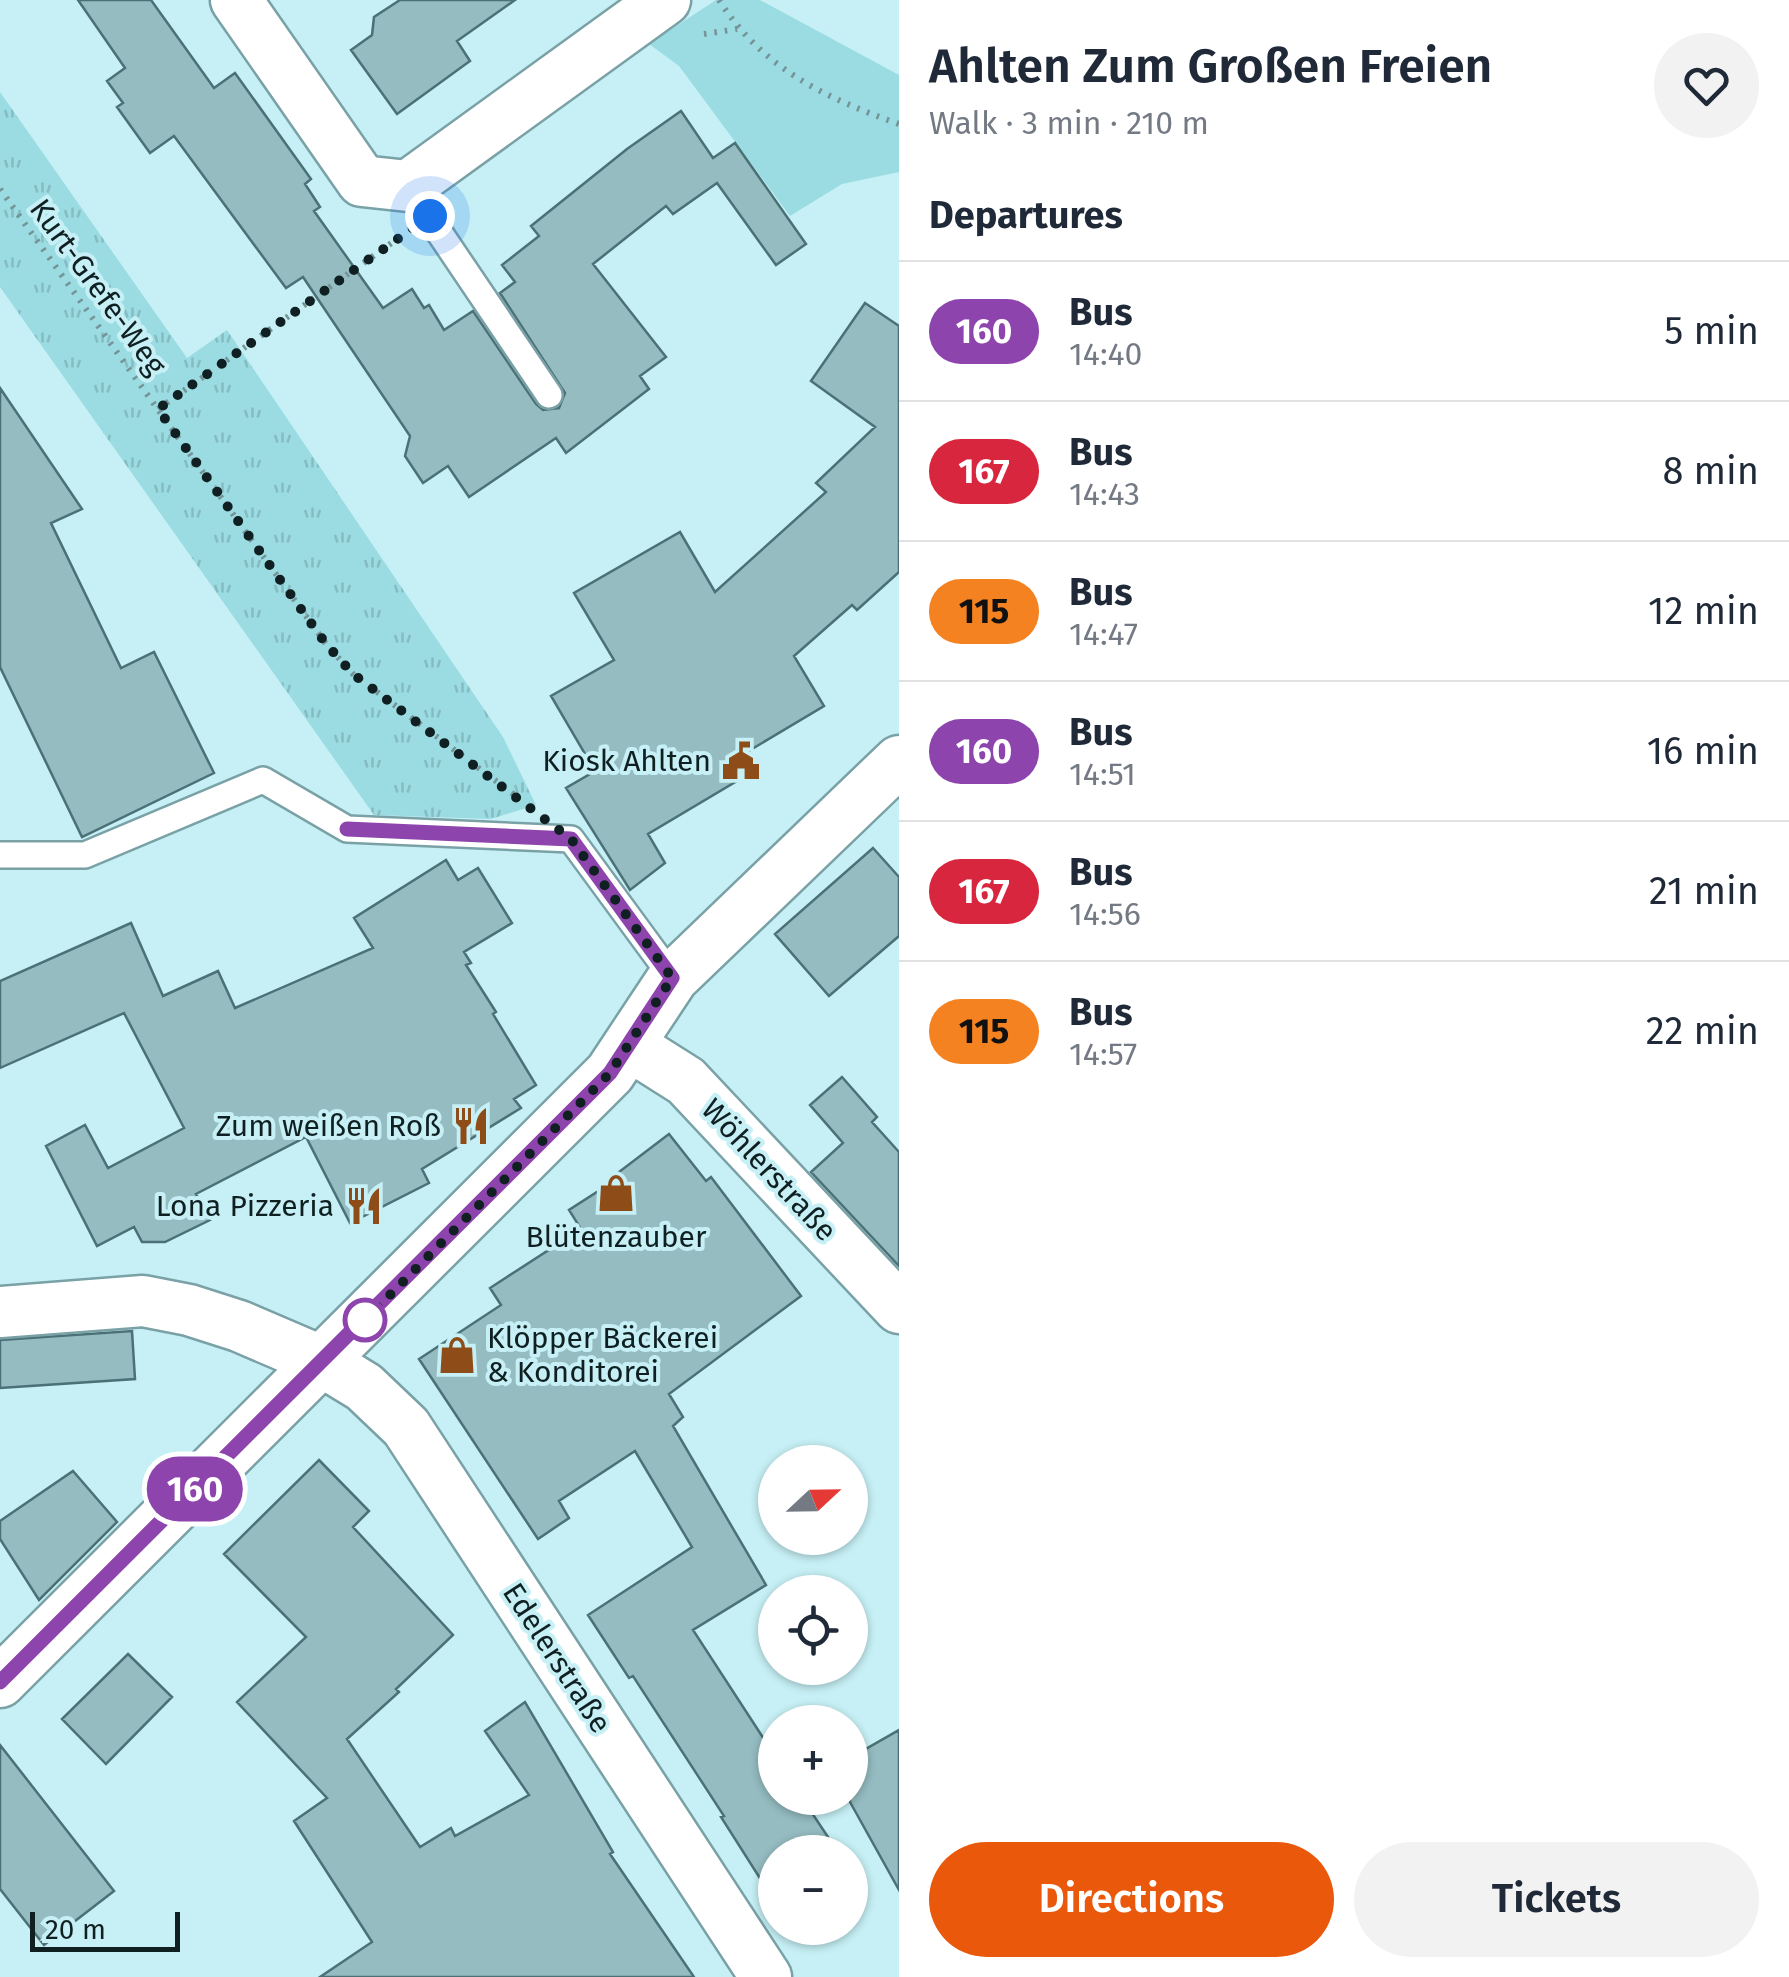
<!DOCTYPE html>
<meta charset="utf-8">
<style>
:root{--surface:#fff;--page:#f2f2f3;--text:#1f2937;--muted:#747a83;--line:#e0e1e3;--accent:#ea580c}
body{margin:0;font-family:"Fira Sans",sans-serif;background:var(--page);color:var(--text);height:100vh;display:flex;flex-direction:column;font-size:38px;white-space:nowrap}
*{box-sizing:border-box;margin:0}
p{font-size:32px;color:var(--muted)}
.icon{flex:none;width:55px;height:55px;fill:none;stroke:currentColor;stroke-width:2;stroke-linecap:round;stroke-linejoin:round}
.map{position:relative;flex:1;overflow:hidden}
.side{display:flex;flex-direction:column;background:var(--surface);width:890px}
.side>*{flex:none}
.badge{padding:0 20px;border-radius:32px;font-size:35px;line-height:65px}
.needle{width:65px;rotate:68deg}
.tools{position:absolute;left:758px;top:1445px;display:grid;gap:20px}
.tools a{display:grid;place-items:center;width:110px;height:110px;border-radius:50%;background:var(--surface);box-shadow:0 2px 8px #0004;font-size:50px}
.scale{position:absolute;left:30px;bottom:25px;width:150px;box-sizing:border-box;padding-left:10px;border:5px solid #102022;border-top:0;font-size:28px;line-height:35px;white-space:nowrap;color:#102022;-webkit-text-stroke:8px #c6f0f5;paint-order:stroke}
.you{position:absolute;width:50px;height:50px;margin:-25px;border:8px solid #fff;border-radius:50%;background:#1a73e8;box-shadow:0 0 0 15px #1a73e833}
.map>.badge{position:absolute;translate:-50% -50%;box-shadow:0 0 0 5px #fff}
h2{padding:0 30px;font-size:38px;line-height:90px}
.round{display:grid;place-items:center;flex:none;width:105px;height:105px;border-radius:52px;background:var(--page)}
.head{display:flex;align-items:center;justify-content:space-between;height:170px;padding:0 30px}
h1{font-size:48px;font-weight:600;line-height:75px}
.action{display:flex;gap:20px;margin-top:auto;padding:20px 30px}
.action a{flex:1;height:115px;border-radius:60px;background:var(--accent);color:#fff;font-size:40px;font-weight:600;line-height:115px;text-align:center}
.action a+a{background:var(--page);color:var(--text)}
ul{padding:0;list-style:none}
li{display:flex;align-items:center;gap:30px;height:140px;padding:0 30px;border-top:2px solid var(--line)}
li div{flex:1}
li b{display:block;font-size:38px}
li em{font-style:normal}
li .badge{min-width:110px;font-weight:700;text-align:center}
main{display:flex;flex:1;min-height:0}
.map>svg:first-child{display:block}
</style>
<main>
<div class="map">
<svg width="899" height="1977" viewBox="0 0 899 1977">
<defs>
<pattern id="park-tufts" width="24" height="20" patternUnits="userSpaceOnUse" patternTransform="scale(2.5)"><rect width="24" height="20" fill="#9bdce3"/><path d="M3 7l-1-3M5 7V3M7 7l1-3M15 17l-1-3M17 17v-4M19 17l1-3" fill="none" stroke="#84bcc2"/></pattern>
</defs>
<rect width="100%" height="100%" fill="#c6f0f5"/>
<path fill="#9bdce3" d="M 716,0 L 760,0 L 899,75 L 899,172 L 842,184 L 790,216 L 679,66 L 649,44 Z"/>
<path fill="url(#park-tufts)" d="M 0,92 L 187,358 L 227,330 L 503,737 L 536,805 L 491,819 L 374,815 L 0,287 Z"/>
<path fill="#94bcc1" stroke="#4b7176" stroke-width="2.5" d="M 78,0 L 151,0 L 214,88 L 235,73 L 311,179 L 305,184 L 320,207 L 314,211 L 383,308 L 412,289 L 424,308 L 429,305 L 444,330 L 473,311 L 536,404 L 543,410 L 559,408 L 565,393 L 500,293 L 515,282 L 502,265 L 539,236 L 531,226 L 627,149 L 681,111 L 713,158 L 735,143 L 806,244 L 776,265 L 717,183 L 673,214 L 666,206 L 593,264 L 666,357 L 640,376 L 649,389 L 566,453 L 556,438 L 469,497 L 448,466 L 423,483 L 405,456 L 410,436 L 303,277 L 286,288 L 174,136 L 150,153 L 117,107 L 123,103 L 107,81 L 125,68 Z
M 400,0 L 515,0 L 457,41 L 470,61 L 397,114 L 351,50 L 372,35 L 374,17 Z
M 865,303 L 899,326 L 899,572 L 857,610 L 852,605 L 794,656 L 824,706 L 742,755 L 752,772 L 648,834 L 665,863 L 630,890 L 566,788 L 595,771 L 551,696 L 614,660 L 574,593 L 680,532 L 715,592 L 826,492 L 816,483 L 875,427 L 811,381 Z
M 0,388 L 82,509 L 51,523 L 121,668 L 154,652 L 214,773 L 82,837 L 0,667 Z
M 873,848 L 899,877 L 899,936 L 829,996 L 775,934 Z
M 446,860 L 458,880 L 478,868 L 512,923 L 464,952 L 471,963 L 466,965 L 496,1012 L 493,1014 L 536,1085 L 514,1099 L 521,1108 L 422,1169 L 429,1183 L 350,1223 L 306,1137 L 196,1194 L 210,1220 L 165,1242 L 142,1242 L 134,1227 L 97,1246 L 46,1146 L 85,1125 L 108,1168 L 184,1128 L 124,1013 L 0,1068 L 0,981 L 131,923 L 163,996 L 218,971 L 235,1008 L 373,948 L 354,918 Z
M 842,1077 L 877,1117 L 872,1122 L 899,1152 L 899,1266 L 811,1172 L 843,1143 L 810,1105 Z
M 669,1134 L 706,1181 L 711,1177 L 801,1296 L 669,1394 L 683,1417 L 673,1426 L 766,1585 L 693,1630 L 775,1756 L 775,1798 L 802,1798 L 838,1852 L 775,1852 L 775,1902 L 721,1817 L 724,1816 L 633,1676 L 629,1678 L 588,1615 L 692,1547 L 635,1451 L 559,1501 L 569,1518 L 538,1539 L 419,1359 L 501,1305 L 490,1288 L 581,1229 L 569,1210 L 617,1179 L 615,1175 Z
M 132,1331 L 135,1379 L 0,1388 L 0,1340 Z
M 319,1460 L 369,1511 L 353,1527 L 453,1635 L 396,1689 L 399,1692 L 347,1739 L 420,1847 L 451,1828 L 455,1836 L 529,1795 L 485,1731 L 525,1702 L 613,1852 L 610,1854 L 694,1977 L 320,1977 L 372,1942 L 294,1821 L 327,1798 L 237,1702 L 306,1637 L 224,1554 Z
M 73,1471 L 117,1522 L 39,1600 L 0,1539 L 0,1521 Z
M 128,1654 L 172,1697 L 106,1764 L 62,1719 Z
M 899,1730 L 899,1890 L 850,1802 L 850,1758 Z
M 0,1745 L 114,1891 L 44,1945 L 0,1889 Z"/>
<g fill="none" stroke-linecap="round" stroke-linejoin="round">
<g stroke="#79a1a6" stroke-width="30">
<path id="lane" d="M 408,186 L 549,395
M 0,855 L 85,855 L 263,780 L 347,829 L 571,839 L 673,978"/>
</g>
<g stroke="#79a1a6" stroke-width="55">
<path id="street" d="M 236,0 L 362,181 L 408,186 L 665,0
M 629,1045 L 686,1081 L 899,1308
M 0,1312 L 143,1301 L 189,1310 L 239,1326 L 323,1362 L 364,1387 L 406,1427 L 766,1977
M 0,1682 L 610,1073 L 673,978 L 899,761"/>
</g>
<path stroke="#759497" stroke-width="6" stroke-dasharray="2.5 8" stroke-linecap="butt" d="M 719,0 C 762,68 825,98 899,124
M 704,34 L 737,29
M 0,189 L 326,644 L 353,674 L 516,796
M 158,409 L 400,237"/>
<use href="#lane" stroke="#fff" stroke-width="25"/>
<use href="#street" stroke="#fff" stroke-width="50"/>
</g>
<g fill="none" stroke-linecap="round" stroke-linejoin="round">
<g stroke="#fff" stroke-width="22">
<path id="line" d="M 0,1682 L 610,1073 L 672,978 L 571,839 L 347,829"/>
</g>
<use href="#line" stroke="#8e44ad" stroke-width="15"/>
<path stroke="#102022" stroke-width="10" stroke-dasharray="0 18" d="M 365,1320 L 610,1073 L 672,978 L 571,839 L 353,674 L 326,644 L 158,409 L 430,216"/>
</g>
<defs>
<g id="civic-bare" transform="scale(3)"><path d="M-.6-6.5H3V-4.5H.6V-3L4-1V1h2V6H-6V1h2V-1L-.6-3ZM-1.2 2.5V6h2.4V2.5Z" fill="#8e4d18" stroke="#c6f0f5" stroke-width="2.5" paint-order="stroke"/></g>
<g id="restaurant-bare" transform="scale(3)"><path d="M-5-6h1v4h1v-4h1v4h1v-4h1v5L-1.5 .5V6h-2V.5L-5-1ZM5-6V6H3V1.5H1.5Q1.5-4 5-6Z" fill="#8e4d18" stroke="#c6f0f5" stroke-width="2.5" paint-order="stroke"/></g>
<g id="shop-bare" transform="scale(3)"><path d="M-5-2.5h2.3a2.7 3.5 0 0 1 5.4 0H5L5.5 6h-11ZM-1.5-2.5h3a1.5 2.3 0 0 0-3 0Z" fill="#8e4d18" stroke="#c6f0f5" stroke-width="2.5" paint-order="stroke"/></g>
</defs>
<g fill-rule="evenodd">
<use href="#civic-bare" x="741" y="761"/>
<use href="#restaurant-bare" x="471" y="1126"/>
<use href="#shop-bare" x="616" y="1193"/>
<use href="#restaurant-bare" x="364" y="1206"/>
<use href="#shop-bare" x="457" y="1355"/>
</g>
<circle fill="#fff" stroke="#8e44ad" stroke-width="5" cx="365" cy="1320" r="20"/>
<g text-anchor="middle" stroke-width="8" stroke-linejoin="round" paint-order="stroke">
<g font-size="30" fill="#102022" stroke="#c6f0f5">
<text transform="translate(98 287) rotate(54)" y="10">Kurt-Grefe-Weg</text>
<text transform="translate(769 1170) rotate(47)" y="10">Wöhlerstraße</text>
<text transform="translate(557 1658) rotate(57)" y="10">Edelerstraße</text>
</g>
<g font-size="30" fill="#102022" stroke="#c6f0f5" text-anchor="end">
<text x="711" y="771">Kiosk Ahlten</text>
<text x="441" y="1136">Zum weißen Roß</text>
<text x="334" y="1216">Lona Pizzeria</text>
<text x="616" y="1247" text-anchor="middle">Blütenzauber</text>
<text x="487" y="1348" text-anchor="start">Klöpper Bäckerei<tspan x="487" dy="34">&amp; Konditorei</tspan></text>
</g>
</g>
</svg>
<div class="tools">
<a><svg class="needle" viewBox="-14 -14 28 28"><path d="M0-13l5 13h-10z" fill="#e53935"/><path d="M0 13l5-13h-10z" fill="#747a83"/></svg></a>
<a><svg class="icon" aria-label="locate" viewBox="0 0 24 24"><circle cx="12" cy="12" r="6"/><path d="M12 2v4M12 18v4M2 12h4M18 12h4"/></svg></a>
<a>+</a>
<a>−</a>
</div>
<div class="scale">20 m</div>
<div class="you" style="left:430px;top:216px"></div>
<b class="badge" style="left:195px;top:1489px;background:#8e44ad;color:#fff">160</b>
</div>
<section class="side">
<div class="head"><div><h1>Ahlten Zum Großen Freien</h1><p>Walk · 3 min · 210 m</p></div><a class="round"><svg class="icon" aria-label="heart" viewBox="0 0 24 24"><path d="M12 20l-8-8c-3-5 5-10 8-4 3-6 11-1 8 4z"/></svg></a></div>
<h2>Departures</h2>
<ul>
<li><span class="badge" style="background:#8e44ad;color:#fff">160</span><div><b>Bus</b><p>14:40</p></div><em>5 min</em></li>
<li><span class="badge" style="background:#d7263d;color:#fff">167</span><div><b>Bus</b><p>14:43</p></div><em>8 min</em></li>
<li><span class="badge" style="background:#f58220;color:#111">115</span><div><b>Bus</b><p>14:47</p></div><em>12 min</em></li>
<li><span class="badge" style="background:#8e44ad;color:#fff">160</span><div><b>Bus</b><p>14:51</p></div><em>16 min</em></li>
<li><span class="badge" style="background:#d7263d;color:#fff">167</span><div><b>Bus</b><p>14:56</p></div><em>21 min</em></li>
<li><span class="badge" style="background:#f58220;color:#111">115</span><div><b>Bus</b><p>14:57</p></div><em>22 min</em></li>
</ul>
<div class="action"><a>Directions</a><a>Tickets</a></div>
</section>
</main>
